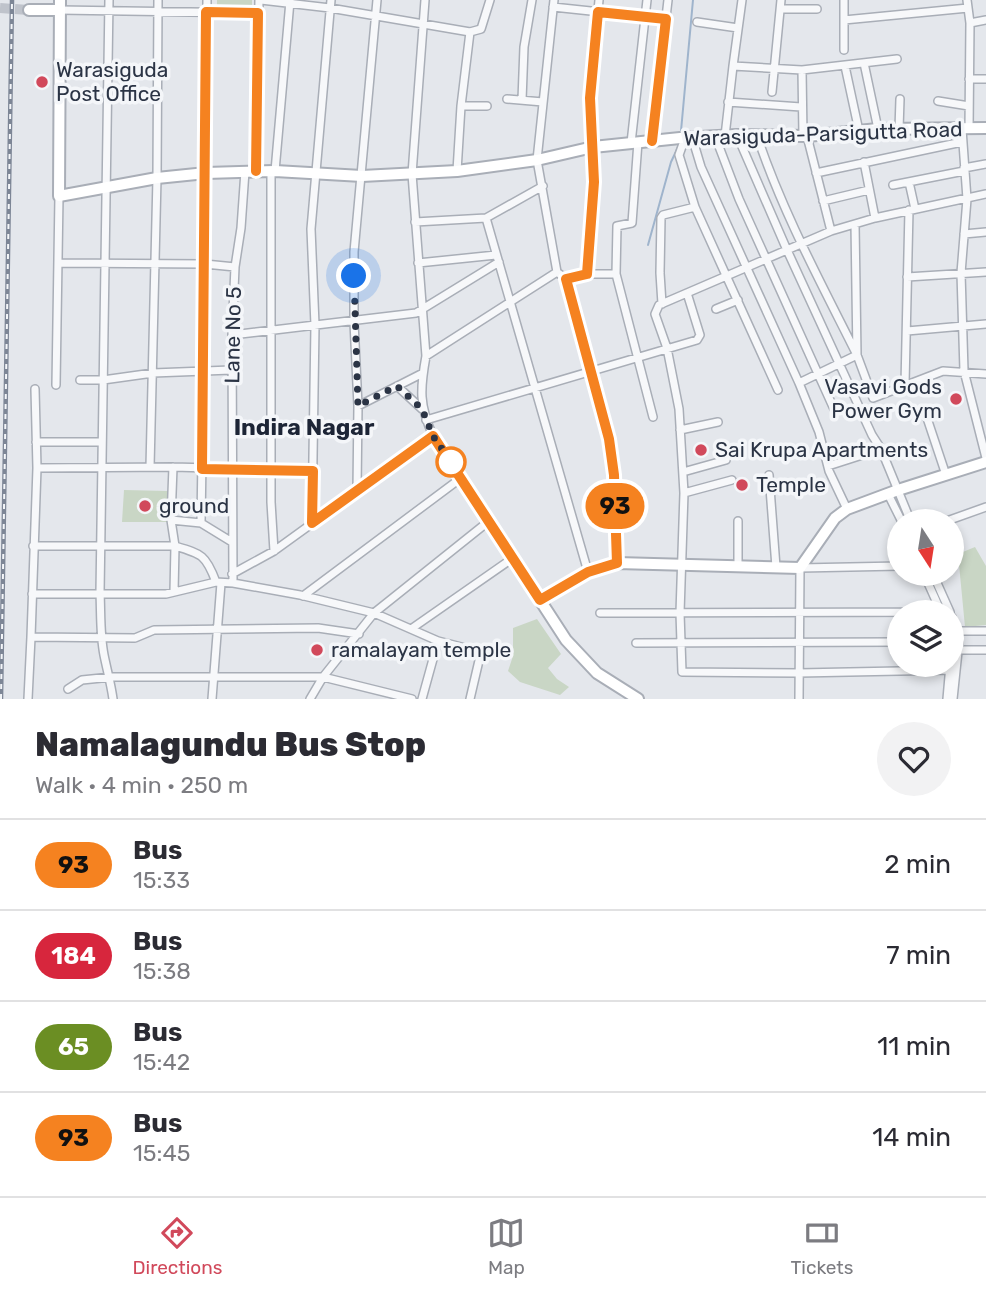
<!DOCTYPE html>
<meta charset="utf-8">
<style>
:root{--surface:#fff;--page:#f2f2f3;--text:#2b2b33;--muted:#7c7c81;--line:#e1e1e2;--accent:#d1495b}
body{margin:0;font-family:Rubik,sans-serif;background:var(--page);color:var(--text);height:100vh;display:flex;flex-direction:column;font-size:26px;white-space:nowrap}
*{box-sizing:border-box;margin:0}
p{font-size:23px;color:var(--muted)}
.icon{flex:none;width:38px;height:38px;fill:none;stroke:currentColor;stroke-width:2;stroke-linecap:round;stroke-linejoin:round}
.map{position:relative;height:699px;overflow:hidden}
.drawer{display:flex;flex-direction:column;background:var(--surface);flex:1}
.drawer>*{flex:none}
.badge{padding:0 14px;border-radius:23px;font-size:24px;line-height:46px}
.needle{width:46px;rotate:168deg}
.buttons{position:absolute;left:887px;top:509px;display:grid;gap:14px}
.buttons a{display:grid;place-items:center;width:77px;height:77px;border-radius:50%;background:var(--surface);box-shadow:0 4px 10px #0003;font-size:35px}
.you{position:absolute;width:35px;height:35px;margin:-18px;border:5px solid #fff;border-radius:50%;background:#1a73e8;box-shadow:0 0 0 10px #1a73e833}
.map>.badge{position:absolute;translate:-50% -50%;box-shadow:0 0 0 4px #fff}
.round{display:grid;place-items:center;flex:none;width:74px;height:74px;border-radius:37px;background:var(--page)}
.headline{display:flex;align-items:center;justify-content:space-between;height:119px;padding:0 35px}
h1{font-size:33px;font-weight:800;line-height:52px}
ul{padding:0;list-style:none}
li{display:flex;align-items:center;gap:21px;height:91px;padding:0 35px;border-top:2px solid var(--line)}
li div{flex:1}
li b{display:block;font-size:26px}
li em{font-style:normal}
li .badge{min-width:77px;font-weight:700;text-align:center}
.tabs{display:flex;justify-content:space-around;align-items:center;height:98px;border-top:2px solid var(--line);background:var(--surface);font-size:19px;color:var(--muted)}
.tabs a{display:grid;justify-items:center;gap:4px}
.tabs .selected{color:var(--accent)}
.map>svg:first-child{display:block}
</style>
<div class="map">
<svg width="986" height="699" viewBox="0 0 986 699">
<rect width="100%" height="100%" fill="#e4e7ec"/>
<path fill="#c9d6c5" d="M 217,0 L 252,0 L 252,8 L 217,6 Z
M 124,490 L 168,491 L 168,522 L 122,522 Z
M 975,547 L 986,566 L 986,625 L 965,627 L 958,554 Z
M 537,619 L 561,654 L 548,668 L 557,679 L 569,687 L 560,695 L 520,682 L 508,671 L 513,656 L 513,628 Z"/>
<g fill="none" stroke-linecap="round" stroke-linejoin="round">
<path stroke="#9fb4cc" stroke-width="2" d="M 681,131 L 693,0
M 648,245 L 671,162 L 679,145"/>
<path stroke="#bfc3cb" stroke-width="10" stroke-dasharray="10 5" stroke-linecap="butt" d="M 0,8 L 29,10"/>
<g stroke="#a9aeb7" stroke-width="10">
<path id="street" d="M 109,0 L 100,593 C 101,614 100,635 104,655 C 107,670 111,684 113,699
M 261,0 L 330,8 L 470,32 L 461,106 L 457,171
M 425,0 L 412,174 L 426,356 C 420,389 419,405 433,436 L 540,600
M 967,0 L 970,23 L 969,129
M 553,7 L 666,19
M 781,9 L 817,9
M 59,10 L 258,13
M 844,20 L 968,8
M 697,22 L 738,28
M 970,23 L 986,20
M 470,32 L 481,29 L 490,0
M 844,50 L 844,0
M 864,63 L 878,129
M 733,66 L 742,0
M 845,66 L 859,131
M 802,70 L 897,59
M 969,79 L 986,79
M 772,92 L 781,0
M 507,99 L 543,102
M 522,100 L 524,47 L 532,0
M 938,101 L 969,106
M 728,102 L 801,107
M 461,106 L 487,106
M 899,129 L 900,99
M 962,129 L 967,199 L 961,273 L 964,371 L 986,458
M 737,135 L 787,250 L 872,435 L 881,449 L 911,522
M 715,136 L 739,199 L 834,409
M 725,136 L 733,66 L 802,70 L 803,136
M 757,136 C 783,213 821,283 857,355 L 799,383
M 807,136 L 831,231
M 692,137 L 701,167 L 799,383 L 819,432 L 829,471 L 847,509
M 685,138 L 679,155 L 695,207 L 778,390
M 652,140 L 668,0
M 638,142 L 632,223 L 617,226 L 616,274 L 653,417
M 631,143 L 647,0
M 864,162 L 875,218
M 964,168 L 986,164
M 256,171 L 259,0
M 271,171 L 271,502 L 274,551
M 275,171 L 290,1
M 816,173 L 962,142
M 909,182 L 915,209
M 893,185 L 964,171
M 823,201 L 869,190
M 486,218 L 588,572
M 415,222 L 486,218 L 543,186
M 855,224 L 857,355 L 873,398 L 943,371 L 986,374
M 964,234 L 986,232
M 58,263 L 205,264 L 235,267
M 418,263 L 496,255
M 557,272 L 566,279 L 609,439 L 614,475 L 617,563
M 587,274 L 594,182 L 590,98 L 599,0
M 907,277 L 986,272
M 566,279 L 587,274 L 616,274
M 662,304 L 660,273 L 661,218 L 663,215 L 695,207
M 716,309 L 738,300
M 907,331 L 986,324
M 232,335 L 416,313 L 499,262
M 426,356 L 557,272 L 537,160 L 554,0
M 80,380 L 103,380 L 153,373 L 231,370
M 905,384 L 909,210
M 56,385 L 59,196
M 397,386 L 422,409
M 35,389 L 37,468 L 173,467 L 313,471
M 358,406 L 423,373
M 926,415 L 946,475
M 426,420 L 697,340 L 700,335 L 687,293
M 680,430 L 718,422
M 36,442 L 102,442
M 828,466 L 881,449
M 150,467 L 157,178 L 158,0
M 37,468 L 31,637 L 135,638 L 154,630 L 318,628 L 359,634
M 683,472 L 726,460
M 769,475 L 776,567
M 357,490 L 358,406 L 354,322 L 354,252 L 377,0
M 684,493 L 732,480
M 888,494 L 902,522
M 171,520 L 201,523 L 205,264 L 207,0
M 944,522 L 986,507
M 201,523 L 232,542
M 312,523 L 315,325 L 311,229 L 331,0
M 33,546 L 175,546 L 171,520 L 173,467
M 738,566 L 738,521
M 232,574 L 274,551 L 433,436
M 924,574 L 941,612
M 933,574 L 950,612
M 233,583 L 232,335 L 235,267 L 241,228 L 245,171
M 174,592 L 175,546 C 202,554 206,555 216,582
M 32,594 L 166,594 L 216,582 L 233,583 L 300,595 L 374,613 L 438,641 L 481,652 L 470,699
M 303,596 L 461,478
M 600,613 L 941,612
M 952,617 L 959,642 L 953,699
M 411,629 L 513,558
M 958,631 L 986,631
M 636,643 L 900,642
M 959,650 L 986,650
M 950,670 L 799,673 L 682,672 L 680,613 L 684,493 L 679,409 L 667,348 L 655,314 L 659,305 L 831,231 L 875,218 L 986,194
M 68,689 L 82,680 L 111,677 L 323,677 L 412,699
M 28,699 L 31,637
M 212,699 L 221,583
M 310,699 L 323,677 L 374,613 L 489,521
M 422,699 L 438,641
M 799,699 L 800,568 L 900,566
M 947,699 L 950,665"/>
</g>
<g stroke="#a9aeb7" stroke-width="14">
<path id="secondary" d="M 60,0 L 59,196 L 157,178 L 206,173 L 275,171 L 362,176 L 457,171 L 537,160 L 593,147 L 680,138 L 737,135 L 807,136 L 878,129 L 986,128
M 29,10 L 59,10
M 638,699 L 597,673 L 566,640 L 540,600 L 588,572 L 617,563 L 800,568 L 835,518 L 847,509 L 898,490 L 986,462"/>
</g>
<use href="#street" stroke="#f7f8fa" stroke-width="7"/>
<use href="#secondary" stroke="#fff" stroke-width="10"/>
<g stroke="#7d8696" stroke-width="4.5">
<path id="rail" d="M 1,699 L 12,0"/>
</g>
<use href="#rail" stroke="#f4f6f9" stroke-width="2" stroke-dasharray="5" stroke-linecap="butt"/>
</g>
<g fill="none" stroke-linecap="round" stroke-linejoin="round">
<g stroke="#fff" stroke-width="16">
<path id="line" d="M 256,171 L 258,13 L 206,12 L 202,469 L 313,471 L 312,523 L 433,436 L 540,600 L 588,572 L 617,563 L 614,475 L 609,439 L 566,279 L 587,274 L 594,182 L 590,98 L 598,12 L 666,19 L 652,141"/>
</g>
<use href="#line" stroke="#f58220" stroke-width="10"/>
<path stroke="#2b3445" stroke-width="7" stroke-dasharray="0 12.6" d="M 354,276 L 358,406 L 397,386 L 422,409 L 433,436 L 451,462"/>
</g>
<g fill="#d1495b" stroke="#f4f6f9" stroke-width="2.5">
<circle cx="42" cy="82" r="7"/>
<circle cx="956" cy="399" r="7"/>
<circle cx="701" cy="450" r="7"/>
<circle cx="742" cy="485" r="7"/>
<circle cx="145" cy="506" r="7"/>
<circle cx="317" cy="650" r="7"/>
</g>
<circle fill="#fff" stroke="#f58220" stroke-width="3.5" cx="451" cy="462" r="14"/>
<g text-anchor="middle" stroke-width="7" stroke-linejoin="round" paint-order="stroke">
<g font-size="21" fill="#2b3445" stroke="#f4f6f9" text-anchor="start">
<text x="56" y="77">Warasiguda<tspan x="56" dy="24">Post Office</tspan></text>
<text x="942" y="394" text-anchor="end">Vasavi Gods<tspan x="942" dy="24">Power Gym</tspan></text>
<text x="715" y="457">Sai Krupa Apartments</text>
<text x="756" y="492">Temple</text>
<text x="159" y="513">ground</text>
<text x="331" y="657">ramalayam temple</text>
</g>
<g font-size="21" fill="#2b3445" stroke="#f4f6f9">
<text transform="translate(823 134) rotate(-2)" y="7">Warasiguda-Parsigutta Road</text>
<text transform="translate(233 335) rotate(-89)" y="7">Lane No 5</text>
</g>
<g font-size="23" font-weight="bold" fill="#1d2536" stroke="#f4f6f9">
<text x="304" y="435">Indira Nagar</text>
</g>
</g>
</svg>
<div class="buttons">
<a><svg class="needle" viewBox="-14 -14 28 28"><path d="M0-13l5 13h-10z" fill="#e53935"/><path d="M0 13l5-13h-10z" fill="#7c7c81"/></svg></a>
<a><svg class="icon" aria-label="layers" viewBox="0 0 24 24"><path d="M12 4l9 5-9 5-9-5zM3 14l9 5 9-5"/></svg></a>
</div>
<div class="you" style="left:354px;top:276px"></div>
<b class="badge" style="left:615px;top:506px;background:#f58220;color:#111">93</b>
</div>
<section class="drawer">
<div class="headline"><div><h1>Namalagundu Bus Stop</h1><p>Walk · 4 min · 250 m</p></div><a class="round"><svg class="icon" aria-label="heart" viewBox="0 0 24 24"><path d="M12 20l-8-8c-3-5 5-10 8-4 3-6 11-1 8 4z"/></svg></a></div>
<ul>
<li><span class="badge" style="background:#f58220;color:#111">93</span><div><b>Bus</b><p>15:33</p></div><em>2 min</em></li>
<li><span class="badge" style="background:#d7263d;color:#fff">184</span><div><b>Bus</b><p>15:38</p></div><em>7 min</em></li>
<li><span class="badge" style="background:#6b8e23;color:#fff">65</span><div><b>Bus</b><p>15:42</p></div><em>11 min</em></li>
<li><span class="badge" style="background:#f58220;color:#111">93</span><div><b>Bus</b><p>15:45</p></div><em>14 min</em></li>
</ul>
</section>
<nav class="tabs">
<a class="selected"><svg class="icon" aria-label="directions" viewBox="0 0 24 24"><path d="M12 3l9 9-9 9-9-9zM9 14v-3h6M13 9l2 2-2 2"/></svg>Directions</a>
<a><svg class="icon" aria-label="map" viewBox="0 0 24 24"><path d="M3 6l6-2 6 2 6-2v14l-6 2-6-2-6 2zM9 4v14M15 6v14"/></svg>Map</a>
<a><svg class="icon" aria-label="tickets" viewBox="0 0 24 24"><path d="M3 7h18v10H3zM15 7v10"/></svg>Tickets</a>
</nav>
